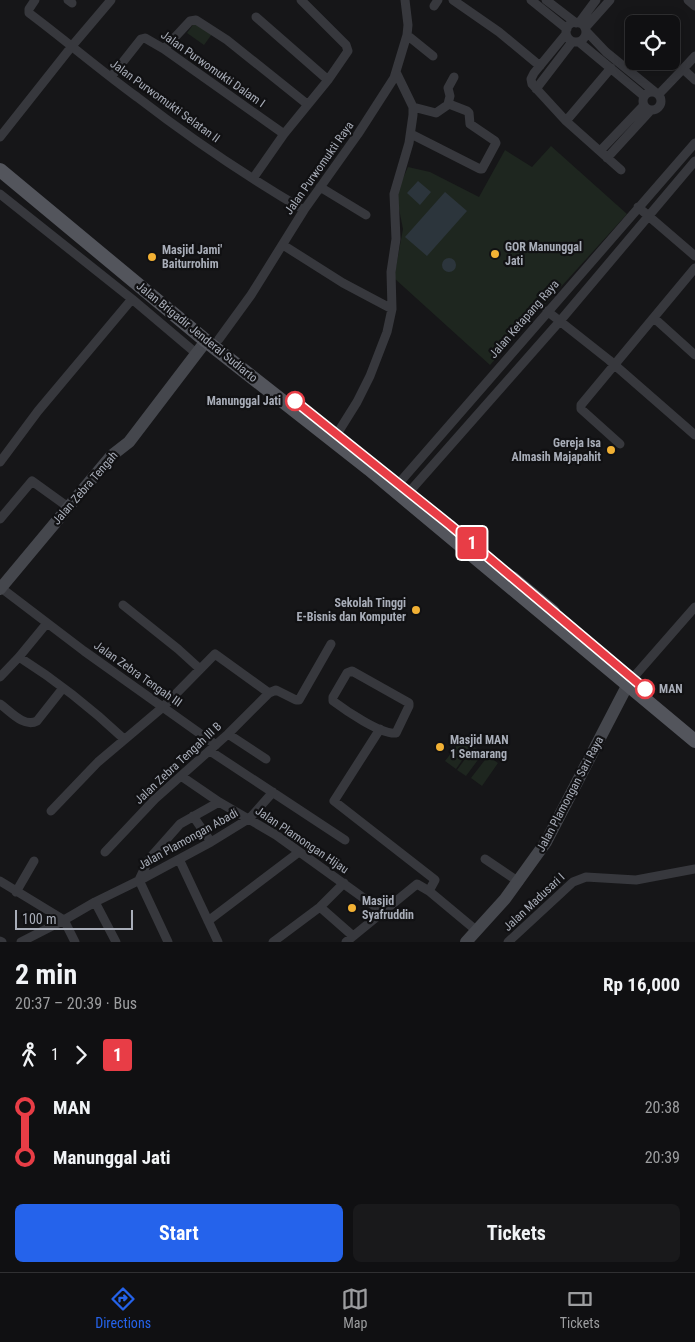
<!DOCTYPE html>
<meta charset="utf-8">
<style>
:root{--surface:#101012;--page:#19191b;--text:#f1f3f6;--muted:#9c9d9f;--line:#303032;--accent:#2563eb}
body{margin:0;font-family:"Roboto Condensed",sans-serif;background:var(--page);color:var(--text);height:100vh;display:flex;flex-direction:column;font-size:19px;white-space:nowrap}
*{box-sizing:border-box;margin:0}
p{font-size:16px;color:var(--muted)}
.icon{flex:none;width:28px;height:28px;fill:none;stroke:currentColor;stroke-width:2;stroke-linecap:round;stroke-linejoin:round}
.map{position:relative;height:942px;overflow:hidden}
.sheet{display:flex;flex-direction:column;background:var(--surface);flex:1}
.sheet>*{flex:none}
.badge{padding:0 10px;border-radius:4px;font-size:18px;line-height:32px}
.buttons{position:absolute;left:625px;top:15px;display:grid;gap:10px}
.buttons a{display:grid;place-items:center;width:55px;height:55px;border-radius:8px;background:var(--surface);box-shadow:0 2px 12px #0003,0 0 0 1px var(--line);font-size:25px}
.scale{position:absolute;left:15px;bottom:12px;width:118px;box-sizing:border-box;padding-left:5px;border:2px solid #a8adb8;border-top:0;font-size:14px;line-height:18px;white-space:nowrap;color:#a8adb8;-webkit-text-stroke:4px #111113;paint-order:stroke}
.map>.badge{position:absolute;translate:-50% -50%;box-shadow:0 0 0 2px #fff}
.legs{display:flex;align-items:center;gap:8px;height:55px;padding:0 15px;font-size:16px}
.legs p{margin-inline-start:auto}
.headline{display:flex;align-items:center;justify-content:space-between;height:85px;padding:0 15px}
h1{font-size:28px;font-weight:700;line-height:38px}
.primary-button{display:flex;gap:10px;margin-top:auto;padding:10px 15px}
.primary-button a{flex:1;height:58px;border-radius:8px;background:var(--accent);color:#fff;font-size:20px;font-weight:700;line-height:58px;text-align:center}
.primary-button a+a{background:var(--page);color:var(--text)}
ul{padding:0 15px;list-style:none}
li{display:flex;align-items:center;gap:18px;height:50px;font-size:19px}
li i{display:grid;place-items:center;width:8px;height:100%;margin:0 6px;background:currentColor}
li i::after{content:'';width:12px;height:12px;margin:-6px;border:4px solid;border-radius:50%;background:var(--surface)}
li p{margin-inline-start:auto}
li:first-child i{background:linear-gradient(#0000 50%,currentColor 0)}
li:last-child i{background:linear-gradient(currentColor 50%,#0000 0)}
.dock{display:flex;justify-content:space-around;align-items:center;height:70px;border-top:1px solid var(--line);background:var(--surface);font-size:14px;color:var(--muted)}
.dock a{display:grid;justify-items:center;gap:2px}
.dock .on{color:var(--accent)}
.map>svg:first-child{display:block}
</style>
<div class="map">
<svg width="695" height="942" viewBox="0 0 695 942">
<rect width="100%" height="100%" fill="#161618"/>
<path fill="#1e261f" d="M 195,22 L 212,34 L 204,45 L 187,33 Z
M 551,146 L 627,214 L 490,365 L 394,278 L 403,229 L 396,194 L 408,167 L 430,172 L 479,197 L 505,150 L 532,167 Z
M 462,739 L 472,746 L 456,769 L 445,761 Z
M 474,747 L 483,753 L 466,776 L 457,770 Z
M 488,756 L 498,763 L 482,786 L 471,778 Z"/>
<path fill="#2c353c" d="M 418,181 L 431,192 L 420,205 L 407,193 Z
M 445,192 L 467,211 L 427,256 L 405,237 Z
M442 265a7 7 0 1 1 14 0a7 7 0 1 1-14 0Z"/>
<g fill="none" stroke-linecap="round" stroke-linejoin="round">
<path stroke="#37383d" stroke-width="9" d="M 35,0 L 29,9 L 29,13 C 65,40 100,70 137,97 C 190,138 246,176 304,210
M 68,0 L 72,3
M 453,0 L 499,32 L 540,66
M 531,0 L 567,29
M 546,0 L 576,23
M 688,0 L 695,6
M 434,6 L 438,0
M 256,17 L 328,80
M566 32a10 10 0 1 1 20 0a10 10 0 1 1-20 0Z
M 579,23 L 596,0
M 585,28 L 610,0
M 586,31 L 606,52 L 655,92
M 566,34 L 534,73 L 531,79 L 532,84 L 566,121 L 621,170
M 407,35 L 433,56
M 579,42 L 644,96
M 164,49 L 190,21 L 196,20 L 227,40 L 307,104
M 683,69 L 695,56
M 111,77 L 141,39 L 145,38 L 164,49 L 284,134
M 536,89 L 572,42
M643 101a9 9 0 1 1 18 0a9 9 0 1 1-18 0Z
M 659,94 L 683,69 L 695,80
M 448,104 L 450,96 L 448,88 L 454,77
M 566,121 L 611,68
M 411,134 L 480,169 L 482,169 L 496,143 L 495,141 L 470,124 L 469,113 L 467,111 L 449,104 L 436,113 L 413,107
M 0,137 L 72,46 L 111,0
M 600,151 L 644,105
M 607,158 L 651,110
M 254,177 L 284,134 L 328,80 L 348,51 L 346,45 L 301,0
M 320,187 L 366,215
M 0,194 L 132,299 L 197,354
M 638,207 L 695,256
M 283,245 L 343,283 L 392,309
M 547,311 L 609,360 L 695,435
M 654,318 L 695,355
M 219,339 L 251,295 L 304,210 L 358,134 L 394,78 L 407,35 L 408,25 L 405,0
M 337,434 L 357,402 L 370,376 L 387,332 L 392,309 L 391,272 L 396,239 L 394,194 L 409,143 L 413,115 L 413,107 L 396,72
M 620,444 L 581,409 L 581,405 L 695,268
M 0,462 L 38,411 L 132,299
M 393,490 L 695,143
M 403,499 L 560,321 L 695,161
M 0,519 L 32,481 L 68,507
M 0,587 L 84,651 L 216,745
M 123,605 L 178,649 L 200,669
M 19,657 C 57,681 91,708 124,739
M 352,671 L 409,703 L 409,706 L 396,733 C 381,735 345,710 333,701 L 333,697 L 347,673 Z
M 0,677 L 19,657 L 47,623
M 632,679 L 695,607
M 0,704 C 10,711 24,728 37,721 L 63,688
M 380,729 L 334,801 L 434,879 L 435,880 L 429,891
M 228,734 L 266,759
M 210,751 L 345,840
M 181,776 L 219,802 L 276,835 L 383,912
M 51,811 L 98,762 L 163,707 L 215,654 L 269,693
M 193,816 L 211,842
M 105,852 L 155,799 L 228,734 L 269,693 L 276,690 L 296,700 L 299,700 L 331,644
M 179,859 L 218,942
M 485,859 L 519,882
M 0,881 L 64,920
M 16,892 L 34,861
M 95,902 L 116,942
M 320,907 L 353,936
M 64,920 L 75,942
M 208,921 L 299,852
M 0,941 L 2,942
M 21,942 L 64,920 L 95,902 L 144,878 L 211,842 L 250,818 L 273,792
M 168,942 L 139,880 L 149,859 L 180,824 L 219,802
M 273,942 L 320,907 L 344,883
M 346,942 L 417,884 L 429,891 L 477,931
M 508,942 L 573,882 L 586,877 L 636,880 L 695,869"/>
<path stroke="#45474d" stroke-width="12" d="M 0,589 L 111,456 L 129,442 L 206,341
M 466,942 L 505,899 L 546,842 L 627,686"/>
<path stroke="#53555c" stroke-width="14" d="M 0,170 L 206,341 L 369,469 L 695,741
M 512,578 L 553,612"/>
</g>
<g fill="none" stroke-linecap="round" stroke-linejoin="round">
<g stroke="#fff" stroke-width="11">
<path id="line-1" d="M 295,401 L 450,525 L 645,689"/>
</g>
<use href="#line-1" stroke="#e83d46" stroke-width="8"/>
</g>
<g fill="#f2b134" stroke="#111113" stroke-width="2">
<circle cx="495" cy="254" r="5"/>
<circle cx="152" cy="257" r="5"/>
<circle cx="611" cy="450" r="5"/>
<circle cx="416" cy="610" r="5"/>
<circle cx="440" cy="747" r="5"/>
<circle cx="352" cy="908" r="5"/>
</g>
<g fill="#fff" stroke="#e83d46" stroke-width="2.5">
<circle cx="295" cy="401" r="9"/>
<circle cx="645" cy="689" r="9"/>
</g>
<g text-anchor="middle" stroke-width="4.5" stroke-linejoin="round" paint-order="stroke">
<g font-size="12" fill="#a8adb8" stroke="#111113">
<text transform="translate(213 69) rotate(35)" y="4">Jalan Purwomukti Dalam I</text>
<text transform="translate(165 101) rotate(36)" y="4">Jalan Purwomukti Selatan II</text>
<text transform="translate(319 168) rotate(-55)" y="4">Jalan Purwomukti Raya</text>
<text transform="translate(524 319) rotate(-49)" y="4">Jalan Ketapang Raya</text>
<text transform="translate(197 332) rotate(39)" y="4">Jalan Brigadir Jenderal Sudiarto</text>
<text transform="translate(85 488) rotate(-49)" y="4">Jalan Zebra Tengah</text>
<text transform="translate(138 674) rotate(35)" y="4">Jalan Zebra Tengah III</text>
<text transform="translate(178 763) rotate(-43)" y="4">Jalan Zebra Tengah III B</text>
<text transform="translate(570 794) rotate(-62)" y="4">Jalan Plamongan Sari Raya</text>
<text transform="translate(188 839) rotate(-29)" y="4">Jalan Plamongan Abadi</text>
<text transform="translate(302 840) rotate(34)" y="4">Jalan Plamongan Hijau</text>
<text transform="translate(534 902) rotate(-43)" y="4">Jalan Madusari I</text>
</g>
<g font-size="12" font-weight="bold" fill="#a8adb8" stroke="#111113" text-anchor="start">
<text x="505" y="251">GOR Manunggal<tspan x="505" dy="14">Jati</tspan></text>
<text x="162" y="254">Masjid Jami'<tspan x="162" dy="14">Baiturrohim</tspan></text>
<text x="601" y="447" text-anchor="end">Gereja Isa<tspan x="601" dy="14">Almasih Majapahit</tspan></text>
<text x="406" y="607" text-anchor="end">Sekolah Tinggi<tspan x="406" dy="14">E-Bisnis dan Komputer</tspan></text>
<text x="450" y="744">Masjid MAN<tspan x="450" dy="14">1 Semarang</tspan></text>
<text x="362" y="905">Masjid<tspan x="362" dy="14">Syafruddin</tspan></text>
</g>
<g font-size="12" font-weight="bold" fill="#a8adb8" stroke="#111113" text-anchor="end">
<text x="281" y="405">Manunggal Jati</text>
<text x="659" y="693" text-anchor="start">MAN</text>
</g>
</g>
</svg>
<div class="buttons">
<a><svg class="icon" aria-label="locate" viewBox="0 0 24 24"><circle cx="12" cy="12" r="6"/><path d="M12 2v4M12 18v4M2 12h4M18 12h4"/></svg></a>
</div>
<div class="scale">100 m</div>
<b class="badge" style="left:472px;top:543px;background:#e83d46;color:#fff">1</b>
</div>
<section class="sheet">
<div class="headline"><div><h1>2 min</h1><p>20:37 – 20:39 · Bus</p></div><b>Rp 16,000</b></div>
<div class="legs"><svg class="icon" aria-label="walk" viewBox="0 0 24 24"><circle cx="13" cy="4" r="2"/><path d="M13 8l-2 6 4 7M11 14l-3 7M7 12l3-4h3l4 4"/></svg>1<svg class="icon" aria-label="forward" viewBox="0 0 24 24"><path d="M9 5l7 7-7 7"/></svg><b class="badge" style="background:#e83d46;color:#fff">1</b></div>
<ul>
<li><i style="color:#e83d46"></i><b>MAN</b><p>20:38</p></li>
<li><i style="color:#e83d46"></i><b>Manunggal Jati</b><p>20:39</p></li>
</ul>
<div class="primary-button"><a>Start</a><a>Tickets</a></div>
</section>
<nav class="dock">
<a class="on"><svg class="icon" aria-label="directions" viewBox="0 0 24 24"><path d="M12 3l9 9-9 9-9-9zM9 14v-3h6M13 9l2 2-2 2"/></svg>Directions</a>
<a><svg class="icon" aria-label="map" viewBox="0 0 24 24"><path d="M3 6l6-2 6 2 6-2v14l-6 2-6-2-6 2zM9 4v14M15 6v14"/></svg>Map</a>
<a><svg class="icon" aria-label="tickets" viewBox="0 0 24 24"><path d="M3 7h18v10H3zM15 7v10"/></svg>Tickets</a>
</nav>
